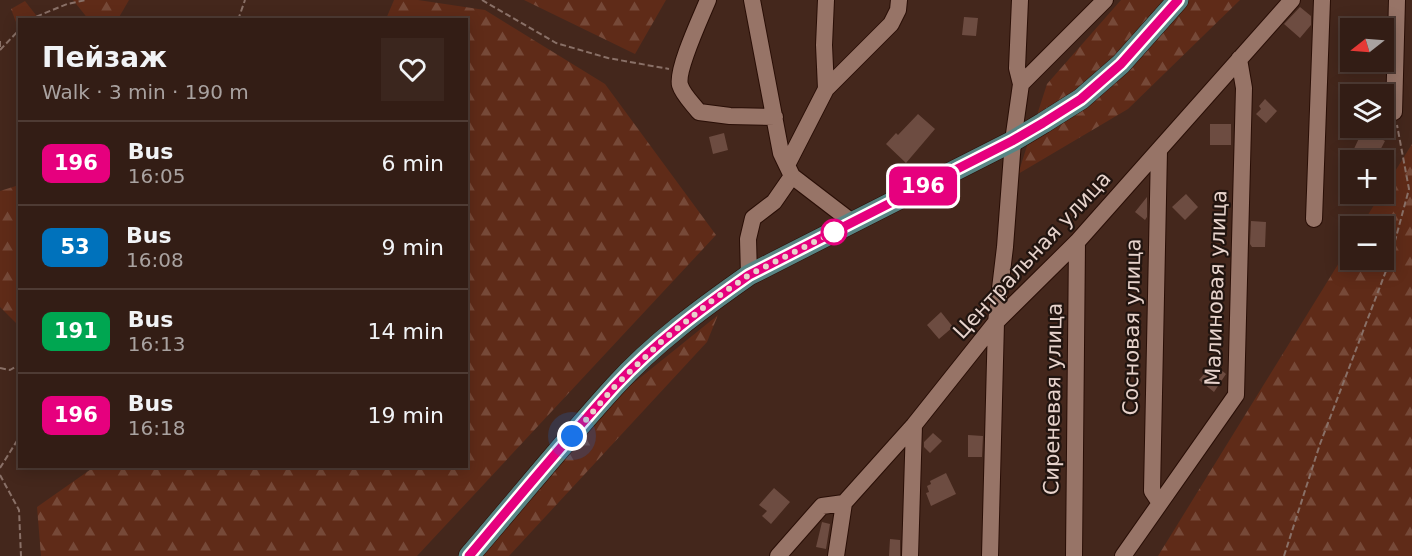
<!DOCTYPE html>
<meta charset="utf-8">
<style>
:root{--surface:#331d15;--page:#3b261e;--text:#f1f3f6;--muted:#a9a2a0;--line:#4e3b34}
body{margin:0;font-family:"DejaVu Sans",sans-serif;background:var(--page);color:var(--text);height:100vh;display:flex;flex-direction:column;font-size:22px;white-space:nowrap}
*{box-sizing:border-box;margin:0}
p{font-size:20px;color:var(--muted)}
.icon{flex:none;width:33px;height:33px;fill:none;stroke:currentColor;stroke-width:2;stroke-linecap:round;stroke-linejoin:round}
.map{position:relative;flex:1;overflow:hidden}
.sheet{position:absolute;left:18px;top:18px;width:450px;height:450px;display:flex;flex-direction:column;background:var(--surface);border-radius:0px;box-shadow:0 3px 15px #0003,0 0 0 2px var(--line)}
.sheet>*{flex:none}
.badge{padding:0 12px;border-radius:9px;font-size:21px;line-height:39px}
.needle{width:39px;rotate:253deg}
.fabs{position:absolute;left:1340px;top:18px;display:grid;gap:12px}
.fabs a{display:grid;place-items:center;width:54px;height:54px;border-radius:0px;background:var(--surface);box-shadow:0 3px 15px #0003,0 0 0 2px var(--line);font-size:30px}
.you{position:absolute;width:30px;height:30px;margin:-15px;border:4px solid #fff;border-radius:50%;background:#1a73e8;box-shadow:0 0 0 9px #1a73e833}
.map>.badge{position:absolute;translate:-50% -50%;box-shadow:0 0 0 3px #fff}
.round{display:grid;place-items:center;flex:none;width:63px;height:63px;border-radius:0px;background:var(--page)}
.summary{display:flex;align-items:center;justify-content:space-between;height:102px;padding:0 24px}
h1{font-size:28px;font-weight:800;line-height:45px}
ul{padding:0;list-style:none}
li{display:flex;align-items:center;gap:18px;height:84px;padding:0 24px;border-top:2px solid var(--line)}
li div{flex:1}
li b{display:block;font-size:22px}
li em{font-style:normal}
li .badge{min-width:66px;font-weight:700;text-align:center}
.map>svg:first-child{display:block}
</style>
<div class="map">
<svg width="1412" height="556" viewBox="0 0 1412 556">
<defs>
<pattern id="forest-firs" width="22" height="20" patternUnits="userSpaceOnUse" patternTransform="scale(1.5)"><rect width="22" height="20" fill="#5f2b18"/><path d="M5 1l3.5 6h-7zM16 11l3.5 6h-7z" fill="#764938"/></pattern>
</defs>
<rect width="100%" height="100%" fill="#44271c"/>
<path fill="url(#forest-firs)" d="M 73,0 L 129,0 L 118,19 L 89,20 Z
M 394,0 L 418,0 L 485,10 L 605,84 L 716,235 L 417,556 L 41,556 L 37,507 L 94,467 L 466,466 L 466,20 L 386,19 Z
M 524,0 L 666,0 L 635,54 Z
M 1121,0 L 1240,0 L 1128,109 L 1018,174 L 1047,84 Z
M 25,1 L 39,19 L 20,20 L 19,30 L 11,9 Z
M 1412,144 L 1412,556 L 1158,556 L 1350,245 L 1350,260 L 1383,260 L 1383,226 L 1361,226 Z
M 19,185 L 20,185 L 19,326 L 0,307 L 0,191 Z
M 718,315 L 707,342 L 509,556 L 476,556 L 610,402 Z"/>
<path fill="#6d4c41" d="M 1300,7 L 1311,16 L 1311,25 L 1300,38 L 1284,24 Z
M 964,17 L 978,18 L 976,36 L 962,35 Z
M 1265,99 L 1277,111 L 1266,123 L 1256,114 L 1261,109 L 1259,106 Z
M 918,114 L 935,129 L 906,163 L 886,144 L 896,133 L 898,135 Z
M 1210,124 L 1231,124 L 1231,145 L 1210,145 Z
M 1366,131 L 1385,141 L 1375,160 L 1367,160 L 1352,153 L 1361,134 L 1364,136 Z
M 724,133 L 728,150 L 713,154 L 709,137 Z
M 1186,194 L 1198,207 L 1185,220 L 1172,207 Z
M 1147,197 L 1147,217 L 1145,220 L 1135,212 Z
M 1251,221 L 1266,222 L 1265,247 L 1252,247 L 1250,244 Z
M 941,312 L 953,327 L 939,339 L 927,325 Z
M 1213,363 L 1226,374 L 1214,392 L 1199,380 Z
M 933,433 L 942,441 L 930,453 L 924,447 L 924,442 Z
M 968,435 L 983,436 L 982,457 L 968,457 Z
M 946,473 L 956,494 L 931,506 L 926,493 L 929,492 L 927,486 L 931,484 L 930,481 Z
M 774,488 L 790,502 L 771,524 L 762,516 L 767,511 L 759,505 Z
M 822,522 L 830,524 L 826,549 L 816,547 Z
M 890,539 L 900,540 L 900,556 L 889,556 Z"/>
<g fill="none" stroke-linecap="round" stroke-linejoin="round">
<g stroke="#290e06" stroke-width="18">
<path id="minor" d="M 708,0 C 701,17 676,70 680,85 C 683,95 693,104 699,112 L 730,116 L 775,117
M 752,0 L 781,153 L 792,176 L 852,222
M 1021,84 L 1105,0
M 826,89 L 891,24 L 898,10 L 899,0
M 1394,112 L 1397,0
M 1159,150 L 1152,491 L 1160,503
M 787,165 L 826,89 L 824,45 L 826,0
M 1314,219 L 1322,0
M 749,275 L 748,239 L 753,218 L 774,202 L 792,176
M 778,556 L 822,506 L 844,503
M 836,556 L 844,503 L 914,425 L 996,322 L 1077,242 L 1292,0
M 910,556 L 914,425
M 990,556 L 996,322 L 1005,247 L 1013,141 L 1021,84 L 1017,68 L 1020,0
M 1074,556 L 1077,242
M 1123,556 L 1236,395 L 1244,88 L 1239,59"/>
</g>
<g stroke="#290e06" stroke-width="22">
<path id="major" d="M 469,556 C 518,499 565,441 615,386 C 654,343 702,308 749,275 L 1013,141 L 1043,123 L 1081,99 L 1121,64 L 1178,0"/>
</g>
<path stroke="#897067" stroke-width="2" stroke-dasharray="6 3" stroke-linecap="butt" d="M 482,0 L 556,43 L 608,58 L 669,69
M 28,20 L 67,4 L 86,0
M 238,20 L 245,0
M 0,41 L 0,50
M 0,50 L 20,29
M 0,368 L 10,370 L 20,364
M 0,468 L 20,436
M 0,475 L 19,510 L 21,556
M 1284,556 L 1320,444 L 1389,263 L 1409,189 L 1397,125"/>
<use href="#minor" stroke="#977467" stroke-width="16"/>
<use href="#major" stroke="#588584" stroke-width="21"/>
</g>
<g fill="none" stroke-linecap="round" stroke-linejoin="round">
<g stroke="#fff" stroke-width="14">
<path id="line" d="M 469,556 C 517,499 565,441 615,386 C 655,343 702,308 749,275 L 1012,141 L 1043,123 L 1081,99 L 1121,64 L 1178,0"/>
</g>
<use href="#line" stroke="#e6007e" stroke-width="9"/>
<path stroke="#e7d3cc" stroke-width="6" stroke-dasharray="0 10.8" d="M 572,436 L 616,385 L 663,340 L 713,300 L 749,275 L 834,232"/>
</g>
<circle fill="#fff" stroke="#e6007e" stroke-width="3" cx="834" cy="232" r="12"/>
<g text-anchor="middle" stroke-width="4.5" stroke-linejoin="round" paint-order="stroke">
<g font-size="21" fill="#e7d3cc" stroke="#21140f">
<text transform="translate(1032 255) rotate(-47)" y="7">Центральная улица</text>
<text transform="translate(1216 288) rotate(-88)" y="7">Малиновая улица</text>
<text transform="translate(1132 327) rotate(-89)" y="7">Сосновая улица</text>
<text transform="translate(1053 399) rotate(-89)" y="7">Сиреневая улица</text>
</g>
</g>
</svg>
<div class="fabs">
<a><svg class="needle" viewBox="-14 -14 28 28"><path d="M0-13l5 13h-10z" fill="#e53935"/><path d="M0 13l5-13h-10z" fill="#a9a2a0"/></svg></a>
<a><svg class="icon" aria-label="layers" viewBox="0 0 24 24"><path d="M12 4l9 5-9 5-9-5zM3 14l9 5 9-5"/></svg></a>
<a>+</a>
<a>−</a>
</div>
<div class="you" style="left:572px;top:436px"></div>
<b class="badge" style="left:923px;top:186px;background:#e6007e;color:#fff">196</b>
<section class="sheet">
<div class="summary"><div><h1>Пейзаж</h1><p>Walk · 3 min · 190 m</p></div><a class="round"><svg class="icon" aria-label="heart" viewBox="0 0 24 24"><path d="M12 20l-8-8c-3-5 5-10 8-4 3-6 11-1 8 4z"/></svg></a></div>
<ul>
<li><span class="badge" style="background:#e6007e;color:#fff">196</span><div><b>Bus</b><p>16:05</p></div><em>6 min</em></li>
<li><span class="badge" style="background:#0072bc;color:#fff">53</span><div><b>Bus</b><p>16:08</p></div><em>9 min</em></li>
<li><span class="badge" style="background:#00a651;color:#fff">191</span><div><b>Bus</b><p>16:13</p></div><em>14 min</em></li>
<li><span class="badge" style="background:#e6007e;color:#fff">196</span><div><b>Bus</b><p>16:18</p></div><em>19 min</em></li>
</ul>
</section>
</div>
